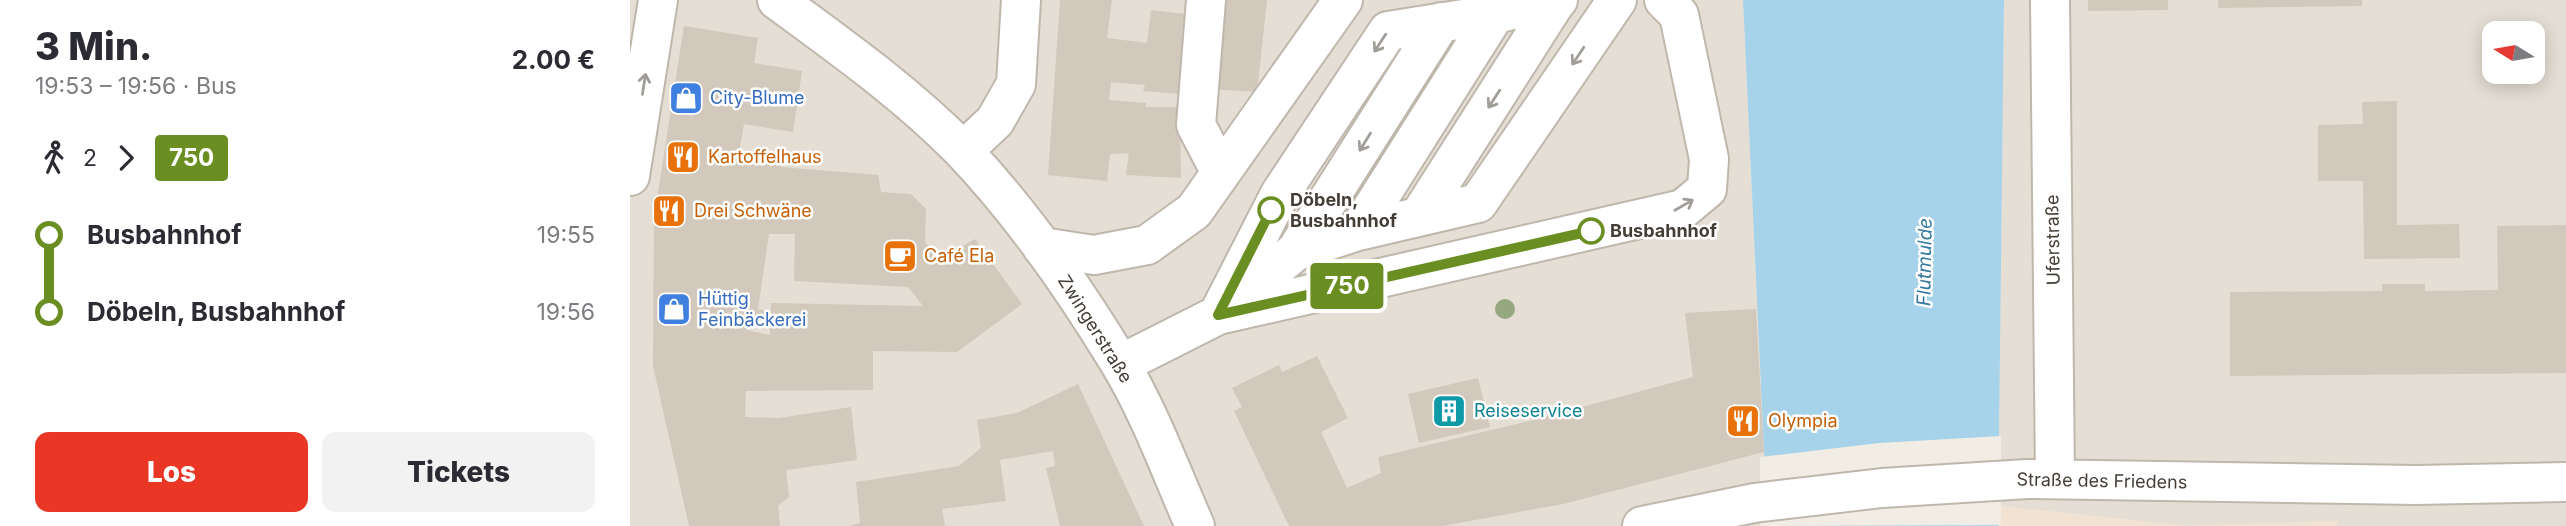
<!DOCTYPE html>
<html lang="de">
<meta charset="utf-8">
<style>
:root{--surface:#fff;--page:#f2f2f3;--text:#2b2b33;--muted:#7c7c81;--accent:#e93625}
body{margin:0;font-family:Inter,sans-serif;background:var(--page);color:var(--text);height:100vh;display:flex;flex-direction:column;font-size:26px;white-space:nowrap}
*{box-sizing:border-box;margin:0}
p{font-size:23px;color:var(--muted)}
.icon{flex:none;width:38px;height:38px;fill:none;stroke:currentColor;stroke-width:2;stroke-linecap:round;stroke-linejoin:round}
.map{position:relative;flex:1;overflow:hidden}
.panel{display:flex;flex-direction:column;background:var(--surface);width:630px}
.panel>*{flex:none}
.badge{padding:0 14px;border-radius:5px;font-size:24px;line-height:46px}
.needle{width:46px;rotate:281deg}
.buttons{position:absolute;left:1852px;top:21px;display:grid;gap:14px}
.buttons a{display:grid;place-items:center;width:63px;height:63px;border-radius:14px;background:var(--surface);box-shadow:0 4px 18px #0003;font-size:35px}
.map>.badge{position:absolute;translate:-50% -50%;box-shadow:0 0 0 4px #fff}
.legs{display:flex;align-items:center;gap:10px;height:77px;padding:0 35px;font-size:23px}
.legs p{margin-inline-start:auto}
.summary{display:flex;align-items:center;justify-content:space-between;height:119px;padding:0 35px}
h1{font-size:38px;font-weight:800;line-height:52px}
.cta{display:flex;gap:14px;margin-top:auto;padding:14px 35px}
.cta a{flex:1;height:80px;border-radius:14px;background:var(--accent);color:#fff;font-size:28px;font-weight:800;line-height:80px;text-align:center}
.cta a+a{background:var(--page);color:var(--text)}
ul{padding:0 35px;list-style:none}
li{display:flex;align-items:center;gap:24px;height:77px;font-size:26px}
li i{display:grid;place-items:center;width:10px;height:100%;margin:0 9px;background:currentColor}
li i::after{content:'';width:18px;height:18px;margin:-9px;border:5px solid;border-radius:50%;background:var(--surface)}
li p{margin-inline-start:auto}
li:first-child i{background:linear-gradient(#0000 50%,currentColor 0)}
li:last-child i{background:linear-gradient(currentColor 50%,#0000 0)}
main{display:flex;flex:1;min-height:0}
.map>svg:first-child{display:block}
</style>
<main>
<section class="panel">
<div class="summary"><div><h1>3 Min.</h1><p>19:53 – 19:56 · Bus</p></div><b>2.00 €</b></div>
<div class="legs"><svg class="icon" aria-label="walk" viewBox="0 0 24 24"><circle cx="13" cy="4" r="2"/><path d="M13 8l-2 6 4 7M11 14l-3 7M7 12l3-4h3l4 4"/></svg>2<svg class="icon" aria-label="forward" viewBox="0 0 24 24"><path d="M9 5l7 7-7 7"/></svg><b class="badge" style="background:#6b8e23;color:#fff">750</b></div>
<ul>
<li><i style="color:#6b8e23"></i><b>Busbahnhof</b><p>19:55</p></li>
<li><i style="color:#6b8e23"></i><b>Döbeln, Busbahnhof</b><p>19:56</p></li>
</ul>
<div class="cta"><a>Los</a><a>Tickets</a></div>
</section>
<div class="map">
<svg width="1936" height="526" viewBox="0 0 1936 526">
<rect width="100%" height="100%" fill="#f1ede5"/>
<path fill="#e5ded4" fill-rule="evenodd" d="M 0,0 L 1113,0 L 1134,452 L 1134,526 L 0,526 Z
M 1374,0 L 1936,0 L 1936,526 L 1708,526 L 1707,521 L 1556,526 L 1368,506 ZM 1864,33 L 1902,33 L 1902,72 L 1864,72 Z"/>
<path fill="#f2e2d2" d="M 1368,506 L 1556,526 L 1707,521 L 1708,526 L 1368,526 Z"/>
<path fill="#a6d2ea" d="M 1113,0 L 1374,0 L 1368,526 L 1134,526 L 1134,452 Z"/>
<path fill="#f1ede5" d="M 1371,436 L 1371,525 L 1130,526 L 1130,457 L 1249,443 Z"/>
<path fill="#d2c8bc" fill-rule="evenodd" d="M 430,0 L 482,0 L 477,38 L 517,43 L 521,10 L 555,14 L 550,94 L 513,91 L 515,85 L 481,82 L 479,100 L 516,103 L 516,107 L 550,107 L 551,178 L 496,175 L 499,153 L 480,154 L 477,181 L 418,175 Z
M 592,0 L 637,0 L 627,92 L 581,89 Z
M 1458,0 L 1538,0 L 1538,10 L 1458,11 Z
M 1588,0 L 1732,0 L 1732,6 L 1588,8 Z
M 54,26 L 128,38 L 124,63 L 172,71 L 163,132 L 114,124 L 109,152 L 151,159 L 151,167 L 248,175 L 251,192 L 281,194 L 296,209 L 295,242 L 310,258 L 345,239 L 392,304 L 327,352 L 243,351 L 243,390 L 116,391 L 115,417 L 149,418 L 221,407 L 227,460 L 156,470 L 159,497 L 148,506 L 150,526 L 59,526 L 23,366 L 24,218 ZM 139,234 L 165,234 L 164,281 L 278,287 L 293,306 L 141,303 L 140,335 L 116,330 L 116,314 L 139,318 L 138,311 L 128,309 Z
M 1767,101 L 1767,225 L 1829,224 L 1830,258 L 1734,259 L 1733,181 L 1688,181 L 1688,125 L 1733,124 L 1732,102 Z
M 1936,225 L 1936,373 L 1600,376 L 1600,292 L 1752,291 L 1752,284 L 1795,284 L 1795,291 L 1868,290 L 1867,226 Z
M 1126,309 L 1134,452 L 933,504 L 812,526 L 659,526 L 604,411 L 612,407 L 602,388 L 649,365 L 652,372 L 687,356 L 718,418 L 691,432 L 717,488 L 751,473 L 748,457 L 912,418 L 1063,377 L 1055,313 Z
M 848,378 L 860,427 L 789,443 L 778,394 Z
M 448,384 L 514,526 L 430,526 L 416,468 L 425,466 L 423,451 L 370,460 L 376,501 L 312,509 L 315,526 L 219,526 L 230,523 L 226,482 L 329,466 L 351,448 L 347,420 L 387,413 Z"/>
<g fill="none" stroke-linecap="round" stroke-linejoin="round">
<g stroke="#bfb7ac" stroke-width="42">
<path id="minor" d="M 147,0 C 211,47 276,93 332,150 C 392,213 444,288 489,362 C 520,413 541,472 565,526
M 576,0 L 566,125 L 591,173
M 1420,0 L 1425,479
M 333,151 L 365,121 L 386,84 L 391,0
M 0,176 L 28,0
M 790,215 L 927,0
M 728,231 L 865,14
M 412,247 L 464,255 L 517,245 L 564,211 L 713,0
M 666,251 L 728,231 L 848,203 L 987,0
M 588,315 L 1053,209 L 1077,189 L 1079,159 L 1049,15 L 1034,0
M 588,315 L 650,194 L 758,31 L 865,14 L 928,0
M 491,364 L 588,315 L 666,251 L 811,22
M 1012,526 L 1124,503 L 1252,488 L 1397,479 L 1786,485 L 1936,482"/>
</g>
<use href="#minor" stroke="#fff" stroke-width="38"/>
</g>
<circle fill="#96a880" cx="875" cy="309" r="10"/>
<defs><path id="oneway-shaft" d="M-6 0H5M1.5-3L5.5 0L1.5 3" fill="none" stroke-width="1.6" stroke-linecap="round" stroke-linejoin="round" transform="scale(1.75)"/></defs>
<g stroke="#a19e9a">
<use href="#oneway-shaft" transform="translate(750 43) rotate(123)"/>
<use href="#oneway-shaft" transform="translate(948 56) rotate(124)"/>
<use href="#oneway-shaft" transform="translate(14 84) rotate(-81)"/>
<use href="#oneway-shaft" transform="translate(864 99) rotate(123)"/>
<use href="#oneway-shaft" transform="translate(735 142) rotate(122)"/>
<use href="#oneway-shaft" transform="translate(1054 205) rotate(-30)"/>
</g>
<g fill="none" stroke-linecap="round" stroke-linejoin="round">
<g stroke="#fff" stroke-width="16">
<path id="line-1" d="M 641,210 L 588,315 L 961,231"/>
</g>
<use href="#line-1" stroke="#6b8e23" stroke-width="10"/>
</g>
<defs>
<g id="shop-square" transform="scale(1.75)"><rect x="-9" y="-9" width="18" height="18" rx="4" fill="#3f7fe0" stroke="#fff"/><path d="M-5-2.5h2.3a2.7 3.5 0 0 1 5.4 0H5L5.5 6h-11ZM-1.5-2.5h3a1.5 2.3 0 0 0-3 0Z" fill="#fff"/></g>
<g id="restaurant-square" transform="scale(1.75)"><rect x="-9" y="-9" width="18" height="18" rx="4" fill="#e8710a" stroke="#fff"/><path d="M-5-6h1v4h1v-4h1v4h1v-4h1v5L-1.5 .5V6h-2V.5L-5-1ZM5-6V6H3V1.5H1.5Q1.5-4 5-6Z" fill="#fff"/></g>
<g id="cafe-square" transform="scale(1.75)"><rect x="-9" y="-9" width="18" height="18" rx="4" fill="#e8710a" stroke="#fff"/><path d="M-5.5-4.5H6V0H3Q3 3.5 0 3.5H-2.5Q-5.5 3.5-5.5 0ZM3-3.2v2h1.7v-2ZM-6 4.5H4V6H-6Z" fill="#fff"/></g>
<g id="building-square" transform="scale(1.75)"><rect x="-9" y="-9" width="18" height="18" rx="4" fill="#0f9aa8" stroke="#fff"/><path d="M-4-6H4V6H1V3H-1V6H-4ZM-2.5-4.3h1.7v1.8h-1.7ZM.8-4.3h1.7v1.8H.8ZM-2.5-1h1.7V.8h-1.7ZM.8-1h1.7V.8H.8Z" fill="#fff"/></g>
</defs>
<g fill-rule="evenodd">
<use href="#shop-square" x="56" y="98"/>
<use href="#restaurant-square" x="53" y="157"/>
<use href="#restaurant-square" x="39" y="211"/>
<use href="#cafe-square" x="270" y="256"/>
<use href="#shop-square" x="44" y="309"/>
<use href="#building-square" x="819" y="411"/>
<use href="#restaurant-square" x="1113" y="421"/>
</g>
<g fill="#fff" stroke="#6b8e23" stroke-width="3.5">
<circle cx="641" cy="210" r="12"/>
<circle cx="961" cy="231" r="12"/>
</g>
<g text-anchor="middle" stroke-width="5" stroke-linejoin="round" paint-order="stroke">
<g font-size="18" fill="#366cbe" stroke="#fff" text-anchor="start">
<text x="80" y="104">City-Blume</text>
<text x="68" y="305">Hüttig<tspan x="68" dy="21">Feinbäckerei</tspan></text>
</g>
<g font-size="18" fill="#c56008" stroke="#fff" text-anchor="start">
<text x="78" y="163">Kartoffelhaus</text>
<text x="64" y="217">Drei Schwäne</text>
<text x="294" y="262">Café Ela</text>
<text x="1138" y="427">Olympia</text>
</g>
<g font-size="18" font-weight="bold" fill="#433d35" stroke="#fff" text-anchor="start">
<text x="660" y="206">Döbeln,<tspan x="660" dy="21">Busbahnhof</tspan></text>
<text x="980" y="237">Busbahnhof</text>
</g>
<g font-size="18" fill="#433d35" stroke="#fff">
<text transform="translate(1423 240) rotate(-91)" y="6">Uferstraße</text>
<text transform="translate(465 329) rotate(58)" y="6">Zwingerstraße</text>
<text transform="translate(1472 481) rotate(1)" y="6">Straße des Friedens</text>
</g>
<g font-size="18" fill="#0d838f" stroke="#fff" text-anchor="start">
<text x="844" y="417">Reiseservice</text>
</g>
<g font-size="19" font-style="italic" fill="#35799f" stroke="#fff">
<text transform="translate(1294 262) rotate(-89)" y="7">Flutmulde</text>
</g>
</g>
</svg>
<div class="buttons">
<a><svg class="needle" viewBox="-14 -14 28 28"><path d="M0-13l5 13h-10z" fill="#e53935"/><path d="M0 13l5-13h-10z" fill="#7c7c81"/></svg></a>
</div>
<b class="badge" style="left:717px;top:286px;background:#6b8e23;color:#fff">750</b>
</div>
</main>
